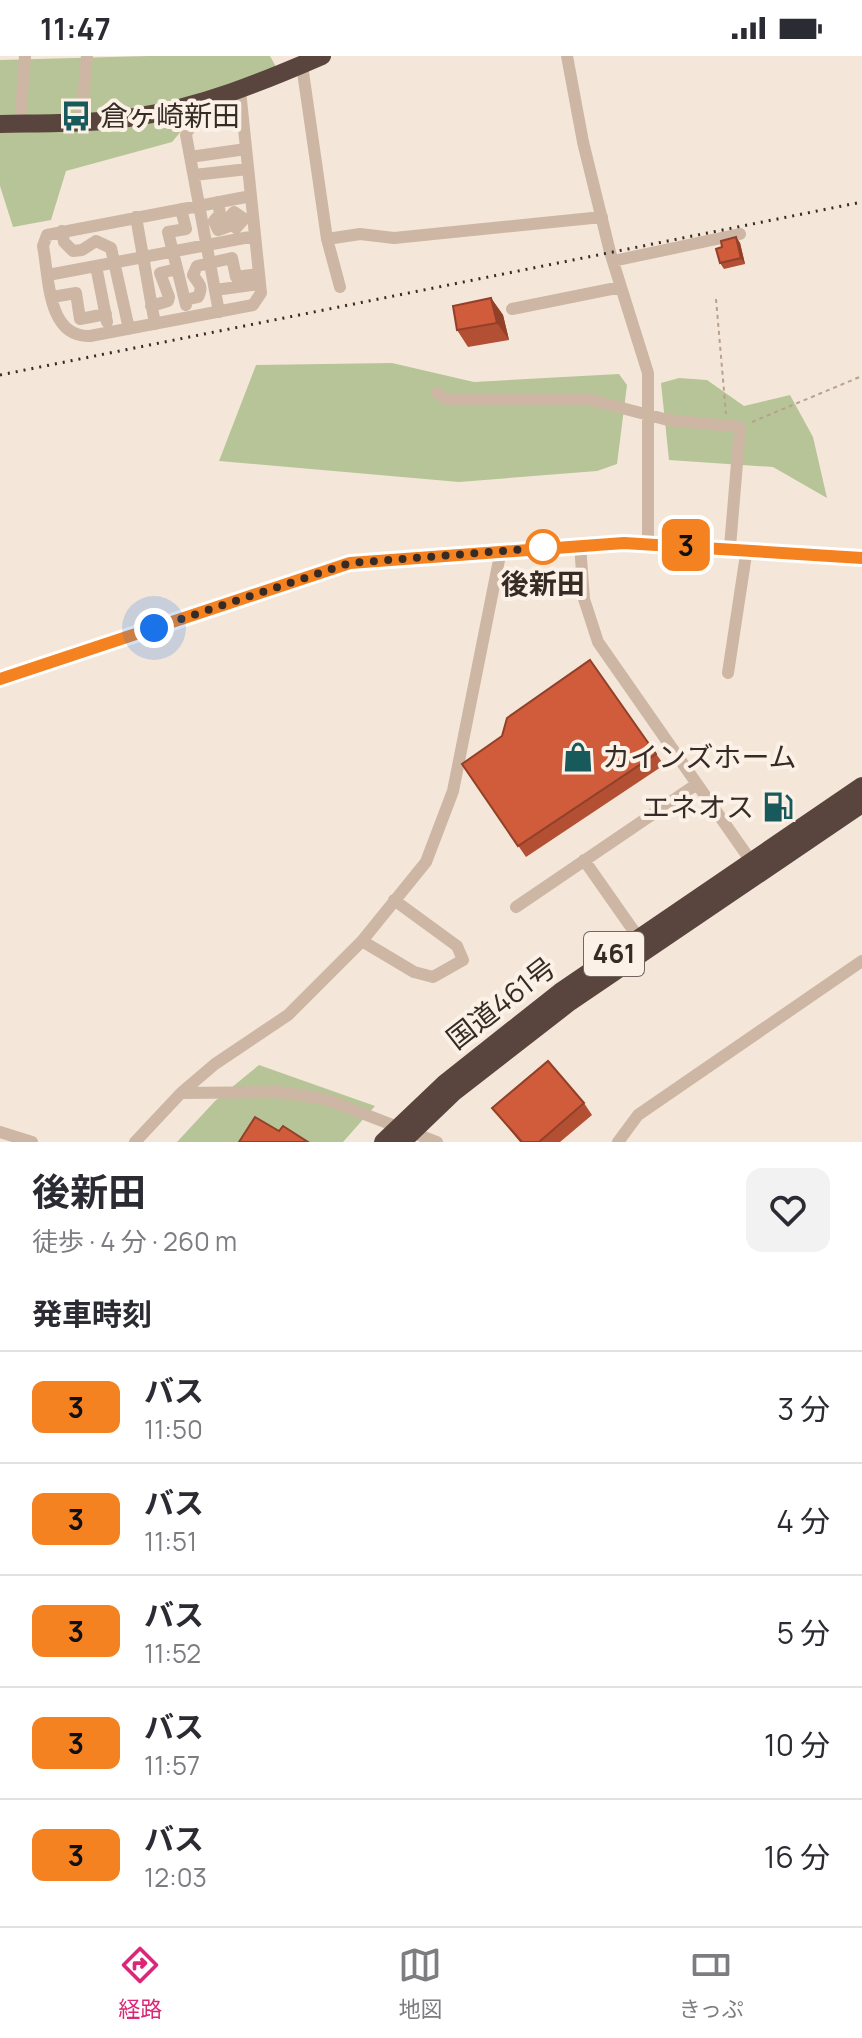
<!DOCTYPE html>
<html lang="ja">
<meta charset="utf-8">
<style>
:root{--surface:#fff;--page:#f2f2f3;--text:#2b2b33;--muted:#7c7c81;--line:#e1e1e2;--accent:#db2777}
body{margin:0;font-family:Manrope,"Noto Sans JP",sans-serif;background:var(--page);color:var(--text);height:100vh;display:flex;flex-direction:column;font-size:30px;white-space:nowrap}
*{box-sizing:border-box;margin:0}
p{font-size:26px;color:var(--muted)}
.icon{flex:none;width:44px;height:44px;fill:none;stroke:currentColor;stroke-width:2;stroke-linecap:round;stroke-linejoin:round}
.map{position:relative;height:1086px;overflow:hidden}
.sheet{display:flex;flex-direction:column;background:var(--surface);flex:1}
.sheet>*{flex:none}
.badge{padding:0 16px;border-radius:12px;font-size:28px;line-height:52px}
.you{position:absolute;width:40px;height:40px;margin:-20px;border:6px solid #fff;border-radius:50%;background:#1a73e8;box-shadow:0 0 0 12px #1a73e833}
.map>.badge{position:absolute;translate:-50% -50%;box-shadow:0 0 0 4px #fff}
h2{padding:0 32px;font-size:30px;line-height:72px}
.round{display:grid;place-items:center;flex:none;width:84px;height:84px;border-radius:16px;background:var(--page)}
.overview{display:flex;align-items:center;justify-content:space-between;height:136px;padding:0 32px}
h1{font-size:38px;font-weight:700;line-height:60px}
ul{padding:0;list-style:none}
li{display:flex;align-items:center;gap:24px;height:112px;padding:0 32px;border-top:2px solid var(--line)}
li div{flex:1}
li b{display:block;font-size:30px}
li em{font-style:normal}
li .badge{min-width:88px;font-weight:700;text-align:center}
.status{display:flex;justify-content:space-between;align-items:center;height:56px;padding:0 40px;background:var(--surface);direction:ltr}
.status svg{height:22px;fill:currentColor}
.tab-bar{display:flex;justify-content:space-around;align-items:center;height:112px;border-top:2px solid var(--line);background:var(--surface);font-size:22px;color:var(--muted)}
.tab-bar a{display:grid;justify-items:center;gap:4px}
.tab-bar .on{color:var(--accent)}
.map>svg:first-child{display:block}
</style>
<div class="status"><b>11:47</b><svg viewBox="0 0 49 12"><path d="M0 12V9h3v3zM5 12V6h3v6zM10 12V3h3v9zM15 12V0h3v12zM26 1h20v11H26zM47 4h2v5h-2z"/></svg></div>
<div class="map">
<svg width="862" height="1086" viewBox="0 0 862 1086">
<rect width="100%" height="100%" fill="#f4e7d9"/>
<path fill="#b6c498" d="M 149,0 L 270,0 L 280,18 L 207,45 L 172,86 L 66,115 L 51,164 L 13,171 L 0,130 L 0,4 Z
M 392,307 L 474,326 L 619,318 L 627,329 L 617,408 L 597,415 L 459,426 L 219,405 L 256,309 Z
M 679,322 L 707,324 L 744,350 L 790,339 L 813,381 L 827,442 L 773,411 L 669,404 L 661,327 Z
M 259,1009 L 375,1050 L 343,1086 L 177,1086 L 215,1045 Z"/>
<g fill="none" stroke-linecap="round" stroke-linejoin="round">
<path stroke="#b8a08e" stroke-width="2" stroke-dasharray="4 4" stroke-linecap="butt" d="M 716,243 L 726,358
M 752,366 L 862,320"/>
<path stroke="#cdb6a4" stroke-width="12" d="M 567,0 L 583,86 L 610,196 L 648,317 L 648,488
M 302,9 L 327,183 L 340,231
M 240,34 L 261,237 L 253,249 L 90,280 C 47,282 49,221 43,190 L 47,179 L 251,140
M 81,65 L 87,0
M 20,67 L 25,0
M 190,101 L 246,93
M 194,119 L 248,113
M 218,146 L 220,158 L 214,165 L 218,174 L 227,171 L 228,167 L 220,158
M 181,153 L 186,173 L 168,176 L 186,249
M 136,161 L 155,268
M 228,163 L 234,156 L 244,163 L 236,172 L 228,166
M 62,175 L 64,186 L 73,195 L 82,194 L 96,185 L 111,192 L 129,273
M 327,183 L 360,178 L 394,182 L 602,161
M 613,205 L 740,178
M 96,210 L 107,266
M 48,219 L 255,180
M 215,234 L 260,228
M 52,241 L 76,237 L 80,263 L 106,258
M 185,244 L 198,241 C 204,229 198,228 193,219 L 197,210 L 232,202 L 236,221 L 259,218
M 151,250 L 168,245 L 169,241 L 160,217 L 177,213
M 512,253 L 621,231
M 219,256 L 186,79 L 189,72 L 241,47
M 437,337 L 448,344 L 587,343 L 668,364 L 740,371 L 730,491
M 580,489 L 584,543 L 598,586 L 697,728
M 728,617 L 747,492
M 0,623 L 350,507 L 624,487 L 862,502
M 584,804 L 638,881
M 516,851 L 697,728 L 751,805
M 362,885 L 414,916 L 433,921 L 463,904 L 457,890 L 394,844
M 181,1037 L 215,1008 L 288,959 L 362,885 L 426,806 L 453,735 L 501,494
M 0,1076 L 32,1086
M 135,1086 L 181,1037 L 279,1036 L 325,1043 L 437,1086
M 618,1086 L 638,1059 L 862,905"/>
<path stroke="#59453d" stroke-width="18" d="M 0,68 C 45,67 91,68 135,61 C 201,51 262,26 322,0
M 383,1086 L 445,1027 L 560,936 L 862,730
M 402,1086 L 453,1037 L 570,946 L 862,748"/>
<path stroke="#372b26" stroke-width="3" stroke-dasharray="2 6" stroke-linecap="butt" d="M 0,319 L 862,146"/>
</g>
<path fill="#b34f33" d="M 736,181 L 740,187 L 745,208 L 724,213 L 720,207 L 722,191 Z
M 491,242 L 503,259 L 509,284 L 468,291 L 457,274 Z
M 590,604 L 664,709 L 526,801 L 462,708 L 502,680 Z
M 584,1047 L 592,1059 L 560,1086 L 520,1086 L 492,1052 Z"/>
<path fill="#924029" d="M 736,181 L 740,187 L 745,208 L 741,202 Z
M 491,242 L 503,259 L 509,284 L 497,267 Z"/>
<path fill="#d05c3b" stroke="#924029" stroke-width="2" d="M 736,181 L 741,202 L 720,207 L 716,193 L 722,191 L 721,185 Z
M 491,242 L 497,267 L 457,274 L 453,250 Z
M 590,604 L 656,698 L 518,790 L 462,708 L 502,680 L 507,662 Z
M 548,1005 L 584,1047 L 539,1086 L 522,1086 L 492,1052 Z
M 255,1061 L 279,1075 L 283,1070 L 308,1086 L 239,1086 Z"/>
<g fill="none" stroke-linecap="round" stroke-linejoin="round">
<g stroke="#fff" stroke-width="18">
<path id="line" d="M 0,623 L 350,507 L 624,487 L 862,502"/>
</g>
<use href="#line" stroke="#f58220" stroke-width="12"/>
<path stroke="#372b26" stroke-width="8" stroke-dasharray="0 14.4" d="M 154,572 L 350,507 L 554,491 L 543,491"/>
</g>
<defs>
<g id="bus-bare" transform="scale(2.4)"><path d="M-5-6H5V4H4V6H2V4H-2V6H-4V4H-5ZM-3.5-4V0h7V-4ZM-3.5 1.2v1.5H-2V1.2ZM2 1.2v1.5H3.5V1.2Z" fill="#18595c" stroke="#fbf1e6" stroke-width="2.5" paint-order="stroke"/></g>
<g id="shop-bare" transform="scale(2.4)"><path d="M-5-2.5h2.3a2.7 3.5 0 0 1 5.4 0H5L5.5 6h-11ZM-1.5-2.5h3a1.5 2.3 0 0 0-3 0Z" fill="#18595c" stroke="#fbf1e6" stroke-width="2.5" paint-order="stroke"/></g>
<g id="fuel-bare" transform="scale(2.4)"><path d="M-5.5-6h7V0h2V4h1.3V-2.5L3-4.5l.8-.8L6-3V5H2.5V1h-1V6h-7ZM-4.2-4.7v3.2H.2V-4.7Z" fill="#18595c" stroke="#fbf1e6" stroke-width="2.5" paint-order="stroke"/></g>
</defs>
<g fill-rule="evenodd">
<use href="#bus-bare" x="76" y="60"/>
<use href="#shop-bare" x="578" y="701"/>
<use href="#fuel-bare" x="778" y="751"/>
</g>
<circle fill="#fff" stroke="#f58220" stroke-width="4" cx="543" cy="491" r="16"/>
<g text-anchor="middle" stroke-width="8" stroke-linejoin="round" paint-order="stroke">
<rect fill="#fbf1e6" stroke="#726660" stroke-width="2" x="584" y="876" width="60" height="44" rx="6"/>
<g font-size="26" font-weight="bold" fill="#372b26">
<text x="614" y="907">461</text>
</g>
<g font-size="28" fill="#372b26" stroke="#fbf1e6" text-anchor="start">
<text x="100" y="70">倉ヶ崎新田</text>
<text x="602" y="711">カインズホーム</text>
<text x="754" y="761" text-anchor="end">エネオス</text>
</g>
<g font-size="28" font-weight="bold" fill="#372b26" stroke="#fbf1e6">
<text x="543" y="538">後新田</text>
</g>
<g font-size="28" fill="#372b26" stroke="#fbf1e6">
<text transform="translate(501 947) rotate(-38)" y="10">国道461号</text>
</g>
</g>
</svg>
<div class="you" style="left:154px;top:572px"></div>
<b class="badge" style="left:686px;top:489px;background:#f58220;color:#111">3</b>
</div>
<section class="sheet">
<div class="overview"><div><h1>後新田</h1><p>徒歩 · 4 分 · 260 m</p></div><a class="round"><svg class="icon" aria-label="heart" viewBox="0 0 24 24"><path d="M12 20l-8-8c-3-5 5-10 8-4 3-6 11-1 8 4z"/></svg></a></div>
<h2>発車時刻</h2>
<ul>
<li><span class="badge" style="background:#f58220;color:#111">3</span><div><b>バス</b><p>11:50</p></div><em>3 分</em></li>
<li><span class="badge" style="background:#f58220;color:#111">3</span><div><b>バス</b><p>11:51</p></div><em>4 分</em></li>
<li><span class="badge" style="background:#f58220;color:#111">3</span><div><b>バス</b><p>11:52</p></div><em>5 分</em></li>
<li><span class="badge" style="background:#f58220;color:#111">3</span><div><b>バス</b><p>11:57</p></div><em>10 分</em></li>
<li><span class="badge" style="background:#f58220;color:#111">3</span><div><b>バス</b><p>12:03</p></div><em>16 分</em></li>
</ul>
</section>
<nav class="tab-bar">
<a class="on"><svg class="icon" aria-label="directions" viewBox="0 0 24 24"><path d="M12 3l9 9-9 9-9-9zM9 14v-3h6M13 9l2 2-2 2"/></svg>経路</a>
<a><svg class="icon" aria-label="map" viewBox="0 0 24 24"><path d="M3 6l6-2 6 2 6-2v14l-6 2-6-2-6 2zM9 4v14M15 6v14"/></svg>地図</a>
<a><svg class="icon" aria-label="tickets" viewBox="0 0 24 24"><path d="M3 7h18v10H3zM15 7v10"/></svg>きっぷ</a>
</nav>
